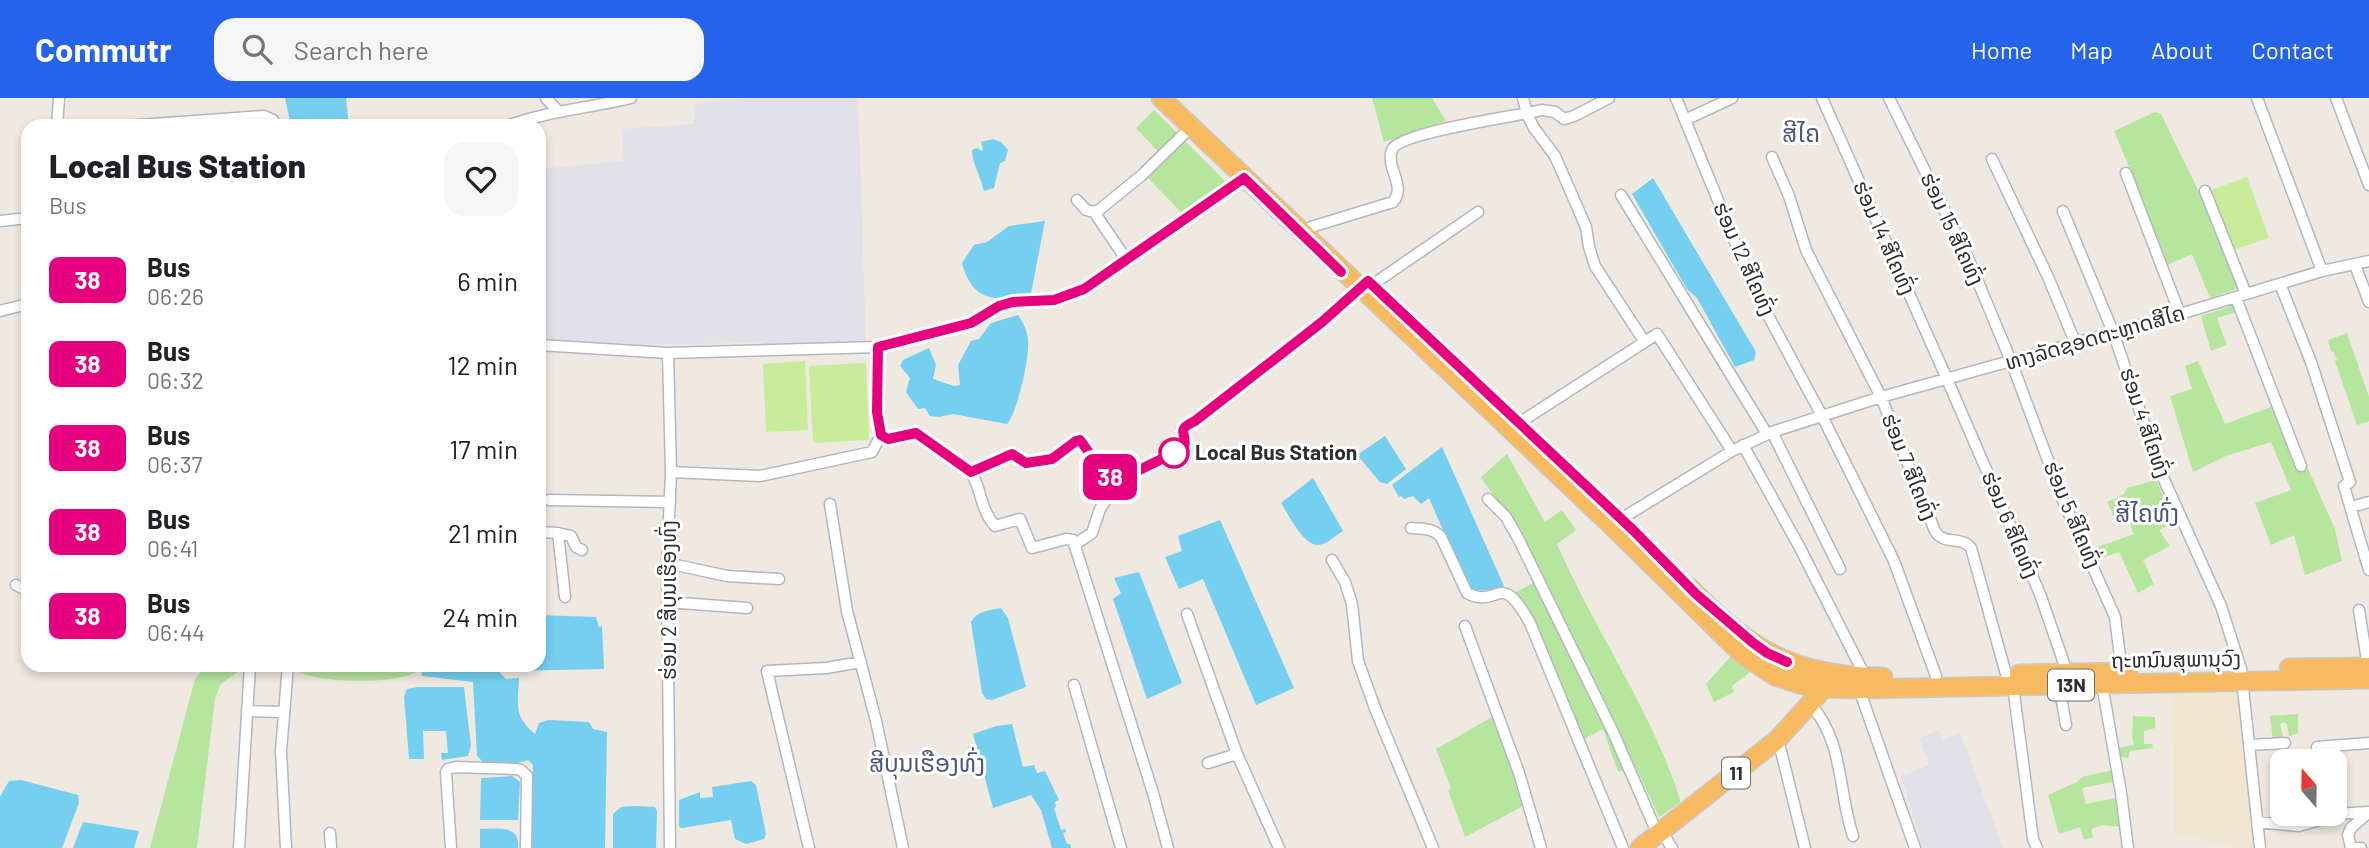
<!DOCTYPE html>
<meta charset="utf-8">
<style>
:root{--surface:#fff;--page:#f6f6f6;--text:#202124;--muted:#757577;--accent:#2563eb}
body{margin:0;font-family:Barlow,"Noto Sans Lao",sans-serif;background:var(--page);color:var(--text);height:100vh;display:flex;flex-direction:column;font-size:26px;white-space:nowrap}
*{box-sizing:border-box;margin:0}
p{font-size:23px;color:var(--muted)}
.icon{flex:none;width:38px;height:38px;fill:none;stroke:currentColor;stroke-width:2;stroke-linecap:round;stroke-linejoin:round}
.map{position:relative;flex:1;overflow:hidden}
.panel{position:absolute;left:21px;top:21px;width:525px;height:553px;display:flex;flex-direction:column;background:var(--surface);border-radius:21px;box-shadow:0 4px 10px #0003}
.panel>*{flex:none}
.badge{padding:0 14px;border-radius:10px;font-size:24px;line-height:46px}
.needle{width:46px;rotate:340deg}
.controls{position:absolute;left:2270px;top:651px;display:grid;gap:14px}
.controls a{display:grid;place-items:center;width:77px;height:77px;border-radius:14px;background:var(--surface);box-shadow:0 4px 10px #0003;font-size:35px}
.map>.badge{position:absolute;translate:-50% -50%;box-shadow:0 0 0 4px #fff}
.round{display:grid;place-items:center;flex:none;width:74px;height:74px;border-radius:21px;background:var(--page)}
.headline{display:flex;align-items:center;justify-content:space-between;height:119px;padding:0 28px}
h1{font-size:33px;font-weight:800;line-height:52px}
ul{padding:0;list-style:none}
li{display:flex;align-items:center;gap:21px;height:84px;padding:0 28px}
li div{flex:1}
li b{display:block;font-size:26px}
li em{font-style:normal}
li .badge{min-width:77px;font-weight:700;text-align:center}
header{display:flex;align-items:center;gap:42px;box-sizing:border-box;height:98px;padding:0 35px;background:var(--accent);color:#fff}
header strong{font-size:33px}
nav{display:flex;gap:38px;margin-inline-start:auto;font-size:24px}
.search{width:490px;height:63px;background:var(--page);display:flex;align-items:center;gap:18px;box-sizing:border-box;padding:0 24px;border-radius:21px;color:var(--muted);font-size:26px}
.map>svg:first-child{display:block}
</style>
<header>
<strong>Commutr</strong>
<div class="search"><svg class="icon" aria-label="search" viewBox="0 0 24 24"><circle cx="10" cy="10" r="6"/><path d="M15 15l6 6"/></svg>Search here</div>
<nav><a>Home</a><a>Map</a><a>About</a><a>Contact</a></nav>
</header>
<div class="map">
<svg width="2369" height="750" viewBox="0 0 2369 750">
<rect width="100%" height="100%" fill="#efe9e1"/>
<path fill="#e3e1e8" d="M 747,0 L 858,0 L 866,244 L 592,247 L 539,242 L 539,71 L 624,63 L 621,31 L 694,26 L 696,5 Z
M 1939,632 L 1943,641 L 1960,635 L 2003,750 L 1923,750 L 1901,678 L 1929,667 L 1919,640 Z"/>
<path fill="#f0e6d1" d="M 2239,590 L 2253,723 L 2255,750 L 2238,750 L 2175,736 L 2172,592 Z"/>
<path fill="#b6e59e" d="M 1372,0 L 1432,0 L 1446,23 L 1384,44 Z
M 1154,12 L 1226,84 L 1183,116 L 1146,78 L 1166,62 L 1136,30 Z
M 2155,14 L 2161,16 L 2201,98 L 2238,190 L 2210,200 L 2192,156 L 2165,168 L 2134,81 L 2114,33 Z
M 2235,207 L 2236,214 L 2217,220 L 2227,247 L 2211,253 L 2201,218 Z
M 2347,235 L 2369,299 L 2369,323 L 2357,327 L 2335,263 L 2337,262 L 2333,253 L 2331,254 L 2328,242 Z
M 2198,263 L 2225,326 L 2279,306 L 2335,431 L 2342,463 L 2305,477 L 2294,437 L 2271,447 L 2255,405 L 2291,392 L 2271,344 L 2226,358 L 2193,374 L 2170,298 L 2192,291 L 2185,268 Z
M 1507,356 L 1545,424 L 1562,412 L 1576,432 L 1557,446 C 1595,533 1652,613 1681,704 L 1659,719 L 1608,610 L 1514,428 L 1481,379 Z
M 2156,382 L 2176,424 L 2159,432 L 2170,448 L 2143,462 L 2154,486 L 2138,495 L 2119,454 L 2096,462 L 2092,451 L 2134,436 L 2126,416 L 2115,421 L 2107,404 L 2124,396 L 2127,390 Z
M 1533,485 L 1590,598 L 1625,673 L 1618,674 L 1603,631 L 1584,641 L 1516,494 Z
M 1732,557 L 1753,572 L 1732,588 L 1734,594 L 1714,604 L 1706,586 Z
M 229,567 L 247,567 L 220,587 L 215,601 L 197,750 L 150,750 L 195,581 L 202,573 L 222,573 Z
M 289,567 L 417,567 L 417,573 C 401,587 302,587 289,567 Z
M 2298,616 L 2298,635 L 2289,638 L 2287,626 L 2284,624 L 2280,626 L 2283,638 L 2281,642 L 2273,643 L 2270,618 Z
M 1494,618 L 1525,707 L 1465,739 L 1448,692 L 1451,691 L 1436,651 Z
M 2133,618 L 2155,619 L 2155,630 L 2144,633 L 2144,646 L 2152,646 L 2153,650 L 2130,653 L 2128,660 L 2117,658 L 2117,650 L 2134,647 L 2132,639 Z
M 2112,672 L 2116,683 L 2082,690 L 2086,706 L 2120,699 L 2121,729 L 2102,727 L 2091,731 L 2093,739 L 2084,742 L 2080,729 L 2059,736 L 2048,697 L 2077,684 L 2082,679 Z"/>
<path fill="#c9ec9a" d="M 2247,79 L 2269,140 L 2230,153 L 2208,93 Z
M 805,263 L 808,332 L 766,334 L 763,266 Z
M 866,265 L 869,342 L 813,345 L 809,268 Z"/>
<path fill="#75cff0" d="M 285,0 L 346,0 L 349,28 L 291,28 Z
M 993,41 L 1001,44 L 1008,52 L 1005,63 L 1000,65 L 994,90 L 984,93 C 981,80 972,64 972,52 L 977,50 L 983,53 L 981,44 Z
M 1653,80 L 1756,254 L 1754,262 L 1735,269 L 1697,200 L 1687,191 L 1632,96 Z
M 1045,123 L 1031,195 C 997,205 972,204 962,165 L 974,147 L 987,144 L 1009,128 Z
M 1018,217 C 1022,222 1028,234 1028,242 C 1030,258 1017,316 1007,326 L 953,316 L 939,319 L 930,318 L 925,310 L 918,311 L 906,294 L 910,280 L 900,268 L 903,262 L 929,250 L 936,267 L 933,281 L 954,288 L 960,287 L 958,267 L 971,243 L 979,241 L 991,225 Z
M 1385,338 L 1406,371 L 1387,386 L 1380,384 L 1357,357 Z
M 1442,349 L 1504,488 C 1490,491 1478,497 1467,487 L 1429,400 L 1421,406 L 1413,398 L 1404,401 L 1401,398 L 1399,399 L 1392,387 Z
M 1313,380 L 1343,433 C 1336,437 1326,447 1318,447 C 1302,446 1289,417 1281,405 Z
M 1220,422 L 1294,590 L 1256,607 L 1203,481 L 1179,491 L 1165,459 L 1182,453 L 1178,438 Z
M 1139,474 L 1182,585 L 1147,601 L 1113,501 L 1121,495 L 1114,480 Z
M 1001,510 L 1008,520 L 1026,589 L 992,602 L 986,601 L 982,595 L 971,524 C 977,513 990,512 1001,510 Z
M 539,517 L 596,519 L 599,529 L 602,528 L 604,571 L 509,573 L 505,567 L 539,567 Z
M 420,567 L 499,567 L 500,575 L 506,581 L 519,580 C 518,607 513,617 535,636 L 539,625 L 549,622 L 589,624 L 593,631 L 607,634 L 605,750 L 530,750 L 533,667 L 528,662 L 514,666 L 483,664 L 477,658 L 473,584 L 422,578 Z
M 418,589 L 464,589 L 471,648 L 468,658 L 442,662 L 441,655 L 448,655 L 446,633 L 423,633 L 424,661 L 409,661 L 404,598 L 407,591 Z
M 1012,626 L 1023,669 L 1034,667 L 1037,675 L 1045,673 L 1059,702 L 1055,704 L 1056,709 L 1054,710 L 1061,732 L 1065,731 L 1066,734 L 1063,735 L 1067,746 L 1070,746 L 1071,750 L 1052,750 L 1041,712 L 1031,697 L 993,710 L 973,636 L 996,628 Z
M 512,678 L 520,684 L 518,722 L 480,722 L 481,680 Z
M 21,682 L 78,697 L 79,705 L 62,750 L 0,750 L 0,699 L 9,683 Z
M 751,683 L 756,687 L 766,736 L 764,741 L 746,746 L 735,741 L 731,722 L 682,730 L 679,729 L 679,702 L 700,694 L 700,700 L 713,699 L 712,689 Z
M 635,708 L 655,709 L 657,713 L 656,750 L 613,750 L 613,716 L 621,709 Z
M 83,724 L 139,733 L 134,750 L 73,750 Z
M 480,731 C 497,731 521,726 518,750 L 480,750 Z"/>
<g fill="none" stroke-linecap="round" stroke-linejoin="round">
<g stroke="#b4b7c1" stroke-width="13">
<path id="minor" d="M 546,0 L 559,14
M 1523,0 L 1527,16 L 1534,30 L 1555,58 L 1586,129 L 1589,149 L 1595,168 L 1644,243
M 1676,0 L 1756,195 L 1822,318 L 1894,463 L 1936,578
M 1822,0 L 1947,281 L 2040,496 L 2067,574
M 1889,0 L 1968,160 L 2011,263 L 2062,400 L 2115,519 L 2122,574
M 2257,0 L 2322,173
M 2336,0 L 2369,87
M 1685,22 L 1732,0
M 57,28 L 59,0
M 125,28 L 264,18 L 273,22 L 275,28
M 507,28 C 547,13 590,10 631,0
M 1772,59 L 1789,98 L 1806,152 L 1881,299 L 1935,433 C 1944,448 1961,437 1971,450 L 2006,576
M 1992,61 L 2048,179 L 2075,244
M 2126,75 L 2180,216
M 2205,93 L 2246,196
M 1621,97 C 1669,177 1719,256 1767,336
M 1077,102 L 1086,112 L 1094,114 L 1099,112 L 1142,77 L 1191,29
M 2063,113 L 2113,234 L 2161,375 L 2221,508 L 2241,571 L 2260,750
M 1094,114 L 1126,161
M 0,123 L 28,120
M 1311,129 L 1393,104 C 1407,88 1385,69 1392,52 C 1398,34 1519,18 1542,12 L 1555,14 L 1564,21 L 1574,18 L 1609,0
M 2355,167 L 2369,204
M 2280,186 L 2311,264 L 2350,384 L 2344,388 L 2369,472
M 1372,187 L 1478,114
M 2236,200 L 2301,368
M 0,213 L 28,206
M 539,247 L 668,255 L 878,249 L 971,225 L 999,208 L 1013,204 L 1054,202 L 1084,191 L 1244,80
M 668,255 L 671,374 L 667,465 L 670,750
M 1519,325 L 1657,236 L 1732,353
M 1772,334 L 1840,471
M 881,337 L 888,340 L 916,335 C 930,345 960,362 970,374 C 981,386 979,410 995,428 L 1020,421 L 1032,450 L 1066,441 L 1073,442 L 1153,695 L 1168,750
M 1743,347 L 1800,450 L 1865,578
M 671,374 L 760,378 L 872,354 L 881,337 L 877,314 L 878,249
M 971,374 L 1012,356 L 1026,365 L 1052,361 L 1076,343 L 1080,343 C 1089,353 1099,376 1113,381 C 1123,385 1172,356 1184,350 L 1186,347 L 1182,331 L 1195,323 L 1322,224 L 1368,183
M 1488,401 L 1506,419 L 1518,440 L 1613,634 L 1658,737
M 549,402 L 670,404
M 830,406 L 847,513 L 876,623 L 903,750
M 2351,409 L 2369,404
M 1611,427 L 1732,353 L 1772,334 L 1881,299 L 2180,216 L 2322,173 L 2369,163
M 1411,430 C 1423,431 1433,430 1441,439 L 1467,495 C 1499,512 1499,469 1530,525 L 1623,750
M 539,434 L 558,435 L 565,499
M 558,435 L 571,438 L 576,449 L 582,452
M 1074,447 L 1092,435 L 1100,411 L 1119,382
M 1332,462 L 1345,484 L 1352,506 L 1358,563 L 1376,613 L 1433,750
M 667,465 L 727,478 L 779,481
M 16,487 L 28,493
M 667,504 L 747,510
M 2359,512 L 2368,569
M 1187,516 L 1237,656 L 1279,750
M 1465,528 L 1519,675 L 1541,750
M 2102,586 L 2121,695 L 2128,750
M 1074,587 L 1121,750
M 2059,587 L 2066,627
M 2013,588 L 2033,741 L 2037,750
M 1859,591 L 1915,750
M 1810,606 C 1844,642 1838,694 1853,738
M 247,613 L 283,614
M 1778,641 L 1805,750
M 2249,647 L 2285,645
M 2328,648 L 2329,663
M 2317,649 L 2369,645
M 1208,665 L 1237,656
M 2335,716 L 2369,714
M 2257,724 L 2299,728 L 2340,716
M 1662,734 L 1672,750
M 330,735 L 331,750
M 239,750 L 250,567
M 286,750 L 281,653 L 288,567
M 451,750 L 446,674 L 448,671 L 456,669 L 515,671 L 521,672 L 527,678 L 526,750
M 809,750 L 767,573 L 826,570 L 861,564
M 2361,750 L 2351,750 L 2348,737 L 2351,730 L 2369,714"/>
</g>
<g stroke="#c9c9c9" stroke-width="21">
<path id="trunk" d="M 1161,0 L 1611,427 L 1743,557 L 1775,578 L 1799,586 L 1824,590 L 1859,591 L 2369,581
M 1690,490 C 1751,552 1794,579 1883,579
M 2289,570 L 2369,569
M 2019,576 L 2128,574
M 1640,750 L 1778,641 L 1824,590 L 1826,583"/>
</g>
<use href="#minor" stroke="#fff" stroke-width="10"/>
<use href="#trunk" stroke="#f8ba60" stroke-width="18"/>
</g>
<g fill="none" stroke-linecap="round" stroke-linejoin="round">
<g stroke="#fff" stroke-width="16">
<path id="line" d="M 1341,174 L 1244,80 L 1084,191 L 1054,202 L 1013,204 L 999,208 L 971,225 L 878,249 L 877,314 L 881,337 L 888,341 L 916,335 L 971,374 L 1012,356 L 1026,365 L 1052,361 L 1076,343 L 1080,342 C 1091,356 1101,379 1119,382 L 1184,350 C 1188,334 1174,333 1195,323 L 1322,224 L 1368,183 L 1633,432 L 1696,496 L 1752,544 L 1767,555 L 1787,564"/>
</g>
<use href="#line" stroke="#e6007e" stroke-width="10"/>
</g>
<circle fill="#fff" stroke="#e6007e" stroke-width="3.5" cx="1174" cy="355" r="14"/>
<g text-anchor="middle" stroke-width="6" stroke-linejoin="round" paint-order="stroke">
<g fill="#fff" stroke="#6d6d6d" stroke-width="2">
<rect x="2048" y="571.5" width="46" height="31" rx="5"/>
<rect x="1722" y="659.5" width="28" height="31" rx="5"/>
</g>
<g font-size="19" font-weight="bold" fill="#2e2e2e">
<text x="2071" y="594">13N</text>
<text x="1736" y="682">11</text>
</g>
<g font-size="21" fill="#2e2e2e" stroke="#fff">
<text transform="translate(1952 131) rotate(65)" y="7">ຮ່ອມ 15 ສີໄຄທົ່ງ</text>
<text transform="translate(1884 140) rotate(66)" y="7">ຮ່ອມ 14 ສີໄຄທົ່ງ</text>
<text transform="translate(1744 161) rotate(66)" y="7">ຮ່ອມ 12 ສີໄຄທົ່ງ</text>
<text transform="translate(2095 240) rotate(-16)" y="7">ທາງລັດຊອດຕະຫຼາດສີໄຄ</text>
<text transform="translate(2145 325) rotate(71)" y="7">ຮ່ອມ 4 ສີໄຄທົ່ງ</text>
<text transform="translate(1909 369) rotate(68)" y="7">ຮ່ອມ 7 ສີໄຄທົ່ງ</text>
<text transform="translate(2072 417) rotate(67)" y="7">ຮ່ອມ 5 ສີໄຄທົ່ງ</text>
<text transform="translate(2010 427) rotate(67)" y="7">ຮ່ອມ 6 ສີໄຄທົ່ງ</text>
<text transform="translate(669 502) rotate(-90)" y="7">ຮ່ອມ 2 ສີບຸນເຮືອງທົ່ງ</text>
<text transform="translate(2176 562) rotate(-1)" y="7">ຖະຫນົນສຸພານຸວົງ</text>
</g>
<g font-size="21" font-weight="bold" fill="#2e2e2e" stroke="#fff" text-anchor="start">
<text x="1195" y="362">Local Bus Station</text>
</g>
<g font-size="24" fill="#4d5680" stroke="#fff">
<text x="1801" y="44">ສີໄຄ</text>
<text x="2147" y="424">ສີໄຄທົ່ງ</text>
<text x="927" y="674">ສີບຸນເຮືອງທົ່ງ</text>
</g>
</g>
</svg>
<div class="controls">
<a><svg class="needle" viewBox="-14 -14 28 28"><path d="M0-13l5 13h-10z" fill="#e53935"/><path d="M0 13l5-13h-10z" fill="#757577"/></svg></a>
</div>
<b class="badge" style="left:1110px;top:379px;background:#e6007e;color:#fff">38</b>
<section class="panel">
<div class="headline"><div><h1>Local Bus Station</h1><p>Bus</p></div><a class="round"><svg class="icon" aria-label="heart" viewBox="0 0 24 24"><path d="M12 20l-8-8c-3-5 5-10 8-4 3-6 11-1 8 4z"/></svg></a></div>
<ul>
<li><span class="badge" style="background:#e6007e;color:#fff">38</span><div><b>Bus</b><p>06:26</p></div><em>6 min</em></li>
<li><span class="badge" style="background:#e6007e;color:#fff">38</span><div><b>Bus</b><p>06:32</p></div><em>12 min</em></li>
<li><span class="badge" style="background:#e6007e;color:#fff">38</span><div><b>Bus</b><p>06:37</p></div><em>17 min</em></li>
<li><span class="badge" style="background:#e6007e;color:#fff">38</span><div><b>Bus</b><p>06:41</p></div><em>21 min</em></li>
<li><span class="badge" style="background:#e6007e;color:#fff">38</span><div><b>Bus</b><p>06:44</p></div><em>24 min</em></li>
</ul>
</section>
</div>
